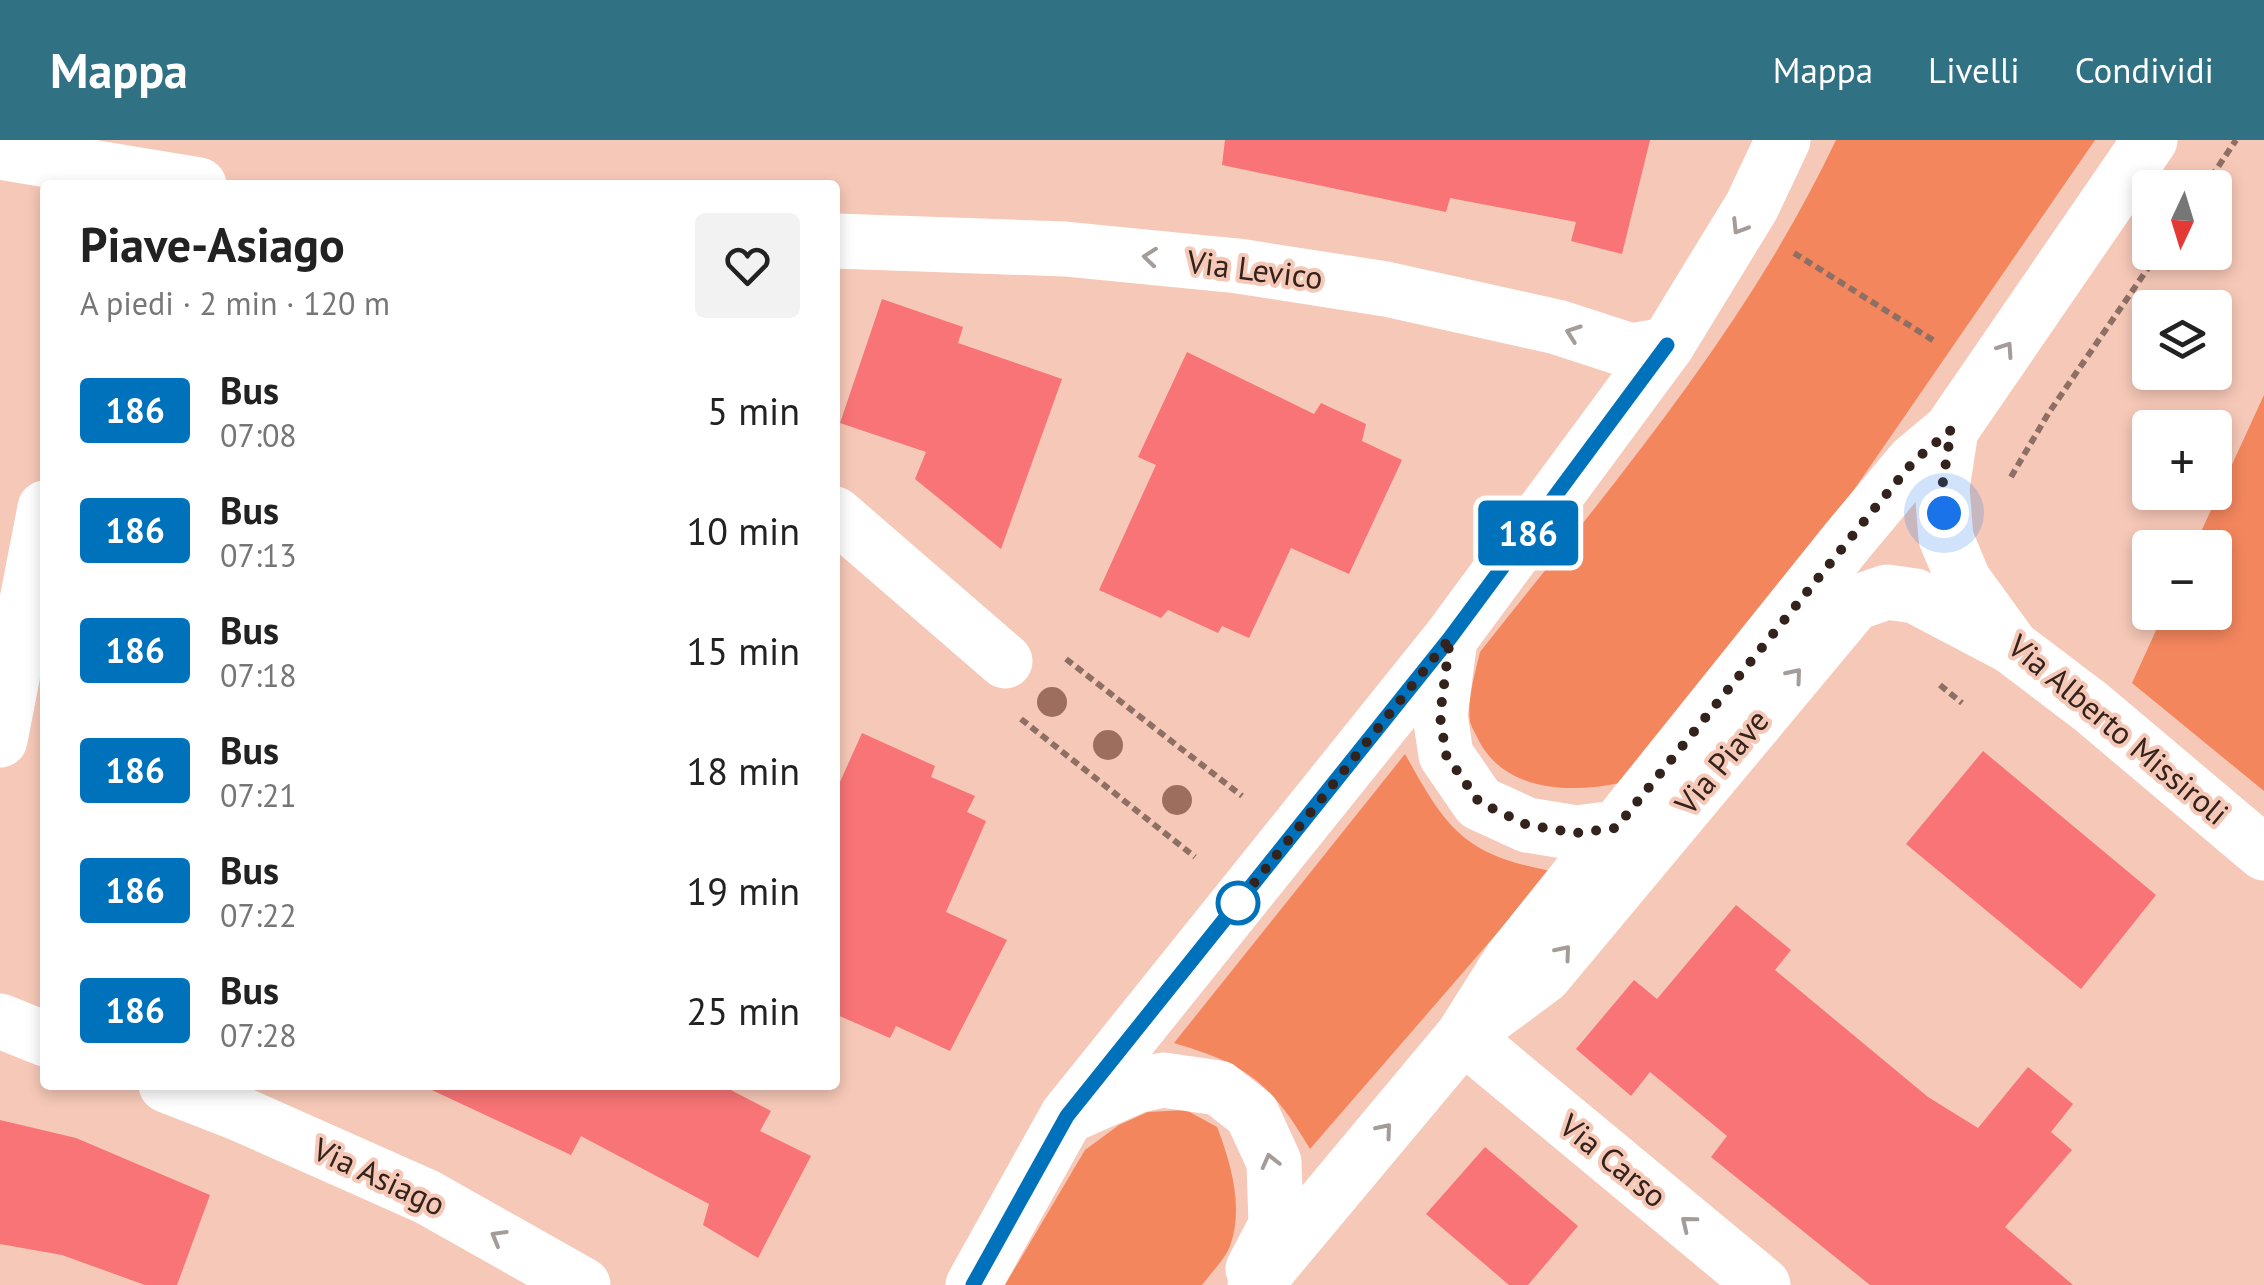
<!DOCTYPE html>
<html lang="it">
<meta charset="utf-8">
<style>
:root{--surface:#fff;--page:#f2f2f2;--text:#222;--muted:#767676;--accent:#307184}
body{margin:0;font-family:"PT Sans",sans-serif;background:var(--page);color:var(--text);height:100vh;display:flex;flex-direction:column;font-size:38px;white-space:nowrap}
*{box-sizing:border-box;margin:0}
p{font-size:32px;color:var(--muted)}
.icon{flex:none;width:55px;height:55px;fill:none;stroke:currentColor;stroke-width:2;stroke-linecap:round;stroke-linejoin:round}
.map{position:relative;flex:1;overflow:hidden}
.sheet{position:absolute;left:40px;top:40px;width:800px;height:910px;display:flex;flex-direction:column;background:var(--surface);border-radius:10px;box-shadow:0 5px 15px #0003}
.sheet>*{flex:none}
.badge{padding:0 20px;border-radius:8px;font-size:35px;line-height:65px}
.needle{width:65px;rotate:184deg}
.buttons{position:absolute;left:2132px;top:30px;display:grid;gap:20px}
.buttons a{display:grid;place-items:center;width:100px;height:100px;border-radius:10px;background:var(--surface);box-shadow:0 5px 15px #0003;font-size:50px}
.you{position:absolute;width:50px;height:50px;margin:-25px;border:8px solid #fff;border-radius:50%;background:#1a73e8;box-shadow:0 0 0 15px #1a73e833}
.map>.badge{position:absolute;translate:-50% -50%;box-shadow:0 0 0 5px #fff}
.round{display:grid;place-items:center;flex:none;width:105px;height:105px;border-radius:10px;background:var(--page)}
.head{display:flex;align-items:center;justify-content:space-between;height:170px;padding:0 40px}
h1{font-size:48px;font-weight:700;line-height:75px}
ul{padding:0;list-style:none}
li{display:flex;align-items:center;gap:30px;height:120px;padding:0 40px}
li div{flex:1}
li b{display:block;font-size:38px}
li em{font-style:normal}
li .badge{min-width:110px;font-weight:700;text-align:center}
header{display:flex;align-items:center;gap:60px;box-sizing:border-box;height:140px;padding:0 50px;background:var(--accent);color:#fff}
header strong{font-size:48px}
nav{display:flex;gap:55px;margin-inline-start:auto;font-size:35px}
.map>svg:first-child{display:block}
</style>
<header>
<strong>Mappa</strong>
<nav><a>Mappa</a><a>Livelli</a><a>Condividi</a></nav>
</header>
<div class="map">
<svg width="2264" height="1145" viewBox="0 0 2264 1145">
<rect width="100%" height="100%" fill="#f6c8b7"/>
<path fill="#f3865d" d="M 1836,0 L 2095,0 L 1809,415 L 1620,643 C 1571,653 1508,652 1480,603 C 1477,596 1472,589 1470,582 C 1467,559 1475,534 1480,512 C 1610,348 1746,190 1836,0 Z
M 2264,255 L 2264,651 L 2132,543 L 2164,473 L 2215,472 L 2215,408 L 2194,407 Z
M 1405,614 C 1446,688 1464,715 1551,731 L 1310,1009 C 1271,943 1248,925 1174,903 Z
M 1186,970 L 1217,987 C 1231,1023 1244,1068 1230,1106 C 1225,1119 1211,1133 1202,1145 L 1005,1145 L 1085,1010 L 1119,985 L 1148,972 Z"/>
<path fill="#f87476" d="M 1225,0 L 1650,0 L 1622,114 L 1571,101 L 1576,82 L 1450,58 L 1446,72 L 1222,25 Z
M 882,159 L 963,187 L 958,203 L 1062,239 L 1001,409 L 915,339 L 926,312 L 840,283 Z
M 1187,212 L 1314,274 L 1321,263 L 1366,284 L 1362,301 L 1402,320 L 1349,434 L 1291,408 L 1249,498 L 1222,486 L 1218,493 L 1168,470 L 1161,478 L 1099,450 L 1156,325 L 1138,317 Z
M 862,593 L 935,626 L 931,637 L 975,656 L 967,672 L 986,681 L 946,772 L 1007,800 L 950,911 L 896,886 L 890,898 L 835,874 L 835,653 Z
M 1983,611 L 2156,755 L 2081,849 L 1906,704 Z
M 1736,765 L 1791,810 L 1775,830 L 1928,957 L 1978,988 L 2028,927 L 2073,964 L 2051,992 L 2072,1010 L 2005,1087 L 2073,1145 L 1870,1145 L 1711,1017 L 1727,996 L 1650,932 L 1631,956 L 1576,909 L 1634,840 L 1657,859 Z
M 421,945 L 721,945 L 771,971 L 760,991 L 811,1016 L 758,1118 L 703,1085 L 709,1064 L 581,996 L 571,1015 Z
M 0,980 L 76,998 L 210,1055 L 177,1145 L 145,1145 L 62,1115 L 0,1104 Z
M 1485,1007 L 1578,1086 L 1528,1145 L 1509,1145 L 1426,1074 Z"/>
<g fill="none" stroke-linecap="round" stroke-linejoin="round">
<path stroke="#8d6f64" stroke-width="6" stroke-dasharray="8 5" stroke-linecap="butt" d="M 2204,48 L 2236,0
M 1794,113 L 1936,202
M 2011,337 L 2048,274 L 2159,112
M 1066,519 L 1242,656
M 1940,545 L 1962,563
M 1021,579 L 1195,717"/>
<path stroke="#fff" stroke-width="55" d="M 0,12 L 199,45
M 835,101 L 1065,109 L 1238,126 L 1386,149 L 1557,187 L 1631,211 L 1667,205
M 1951,290 L 1942,348 L 1946,398 L 1964,441 L 2012,507 L 2091,567 L 2264,713
M 835,374 L 1005,521
M 0,600 L 45,368
M 0,881 L 45,899
M 166,945 L 238,973 L 427,1057 L 583,1145
M 1763,1145 L 1463,896 L 1544,836 L 1855,463 L 1887,452 L 1915,456 L 2012,507"/>
<path stroke="#fff" stroke-width="55" d="M 1450,499 L 1440,575 L 1446,615 L 1479,663 L 1527,685 L 1576,693 L 1616,688
M 1070,975 L 1136,946 L 1163,940 L 1219,948 L 1252,974 L 1274,1022 L 1276,1085 L 1253,1129
M 973,1145 L 1067,976 L 1450,499 L 1667,205 L 1752,66 L 1783,0
M 1255,1145 L 1463,896 L 1511,820 L 1848,400 L 1914,321 L 1951,290 L 2150,0"/>
</g>
<g fill="#9d6e5d">
<circle cx="1052" cy="562" r="15"/>
<circle cx="1108" cy="605" r="15"/>
<circle cx="1177" cy="660" r="15"/>
</g>
<defs><path id="oneway-chevron" d="M-2-3.5L2.5 0L-2 3.5" fill="none" stroke-width="1.6" stroke-linecap="round" stroke-linejoin="round" transform="scale(2.5)"/></defs>
<g stroke="#a39c99">
<use href="#oneway-chevron" transform="translate(1739 87) rotate(122)"/>
<use href="#oneway-chevron" transform="translate(1150 117) rotate(-174)"/>
<use href="#oneway-chevron" transform="translate(1573 193) rotate(-160)"/>
<use href="#oneway-chevron" transform="translate(2006 209) rotate(-56)"/>
<use href="#oneway-chevron" transform="translate(1795 535) rotate(-50)"/>
<use href="#oneway-chevron" transform="translate(1564 812) rotate(-50)"/>
<use href="#oneway-chevron" transform="translate(1385 990) rotate(-50)"/>
<use href="#oneway-chevron" transform="translate(1270 1021) rotate(-104)"/>
<use href="#oneway-chevron" transform="translate(1688 1083) rotate(-141)"/>
<use href="#oneway-chevron" transform="translate(498 1097) rotate(-150)"/>
</g>
<g fill="none" stroke-linecap="round" stroke-linejoin="round">
<g stroke="#fff" stroke-width="22">
<path id="line" d="M 973,1145 L 1067,976 L 1450,498 L 1667,205"/>
</g>
<use href="#line" stroke="#0072bc" stroke-width="15"/>
<path stroke="#33231c" stroke-width="10" stroke-dasharray="0 18" d="M 1238,763 L 1235,767 L 1450,498 L 1440,576 L 1446,615 L 1479,662 L 1527,685 L 1576,693 L 1616,688 L 1870,374 L 1914,321 L 1951,290 L 1942,348 L 1944,373"/>
</g>
<circle fill="#fff" stroke="#0072bc" stroke-width="5" cx="1238" cy="763" r="20"/>
<g text-anchor="middle" stroke-width="8" stroke-linejoin="round" paint-order="stroke">
<g font-size="32" fill="#33231c" stroke="#f6c8b7">
<text transform="translate(1255 130) rotate(7)" y="11">Via Levico</text>
<text transform="translate(2118 590) rotate(40)" y="11">Via Alberto Missiroli</text>
<text transform="translate(1722 622) rotate(-50)" y="11">Via Piave</text>
<text transform="translate(1613 1021) rotate(39)" y="11">Via Carso</text>
<text transform="translate(379 1037) rotate(25)" y="11">Via Asiago</text>
</g>
</g>
</svg>
<div class="buttons">
<a><svg class="needle" viewBox="-14 -14 28 28"><path d="M0-13l5 13h-10z" fill="#e53935"/><path d="M0 13l5-13h-10z" fill="#767676"/></svg></a>
<a><svg class="icon" aria-label="layers" viewBox="0 0 24 24"><path d="M12 4l9 5-9 5-9-5zM3 14l9 5 9-5"/></svg></a>
<a>+</a>
<a>−</a>
</div>
<div class="you" style="left:1944px;top:373px"></div>
<b class="badge" style="left:1528px;top:393px;background:#0072bc;color:#fff">186</b>
<section class="sheet">
<div class="head"><div><h1>Piave-Asiago</h1><p>A piedi · 2 min · 120 m</p></div><a class="round"><svg class="icon" aria-label="heart" viewBox="0 0 24 24"><path d="M12 20l-8-8c-3-5 5-10 8-4 3-6 11-1 8 4z"/></svg></a></div>
<ul>
<li><span class="badge" style="background:#0072bc;color:#fff">186</span><div><b>Bus</b><p>07:08</p></div><em>5 min</em></li>
<li><span class="badge" style="background:#0072bc;color:#fff">186</span><div><b>Bus</b><p>07:13</p></div><em>10 min</em></li>
<li><span class="badge" style="background:#0072bc;color:#fff">186</span><div><b>Bus</b><p>07:18</p></div><em>15 min</em></li>
<li><span class="badge" style="background:#0072bc;color:#fff">186</span><div><b>Bus</b><p>07:21</p></div><em>18 min</em></li>
<li><span class="badge" style="background:#0072bc;color:#fff">186</span><div><b>Bus</b><p>07:22</p></div><em>19 min</em></li>
<li><span class="badge" style="background:#0072bc;color:#fff">186</span><div><b>Bus</b><p>07:28</p></div><em>25 min</em></li>
</ul>
</section>
</div>
